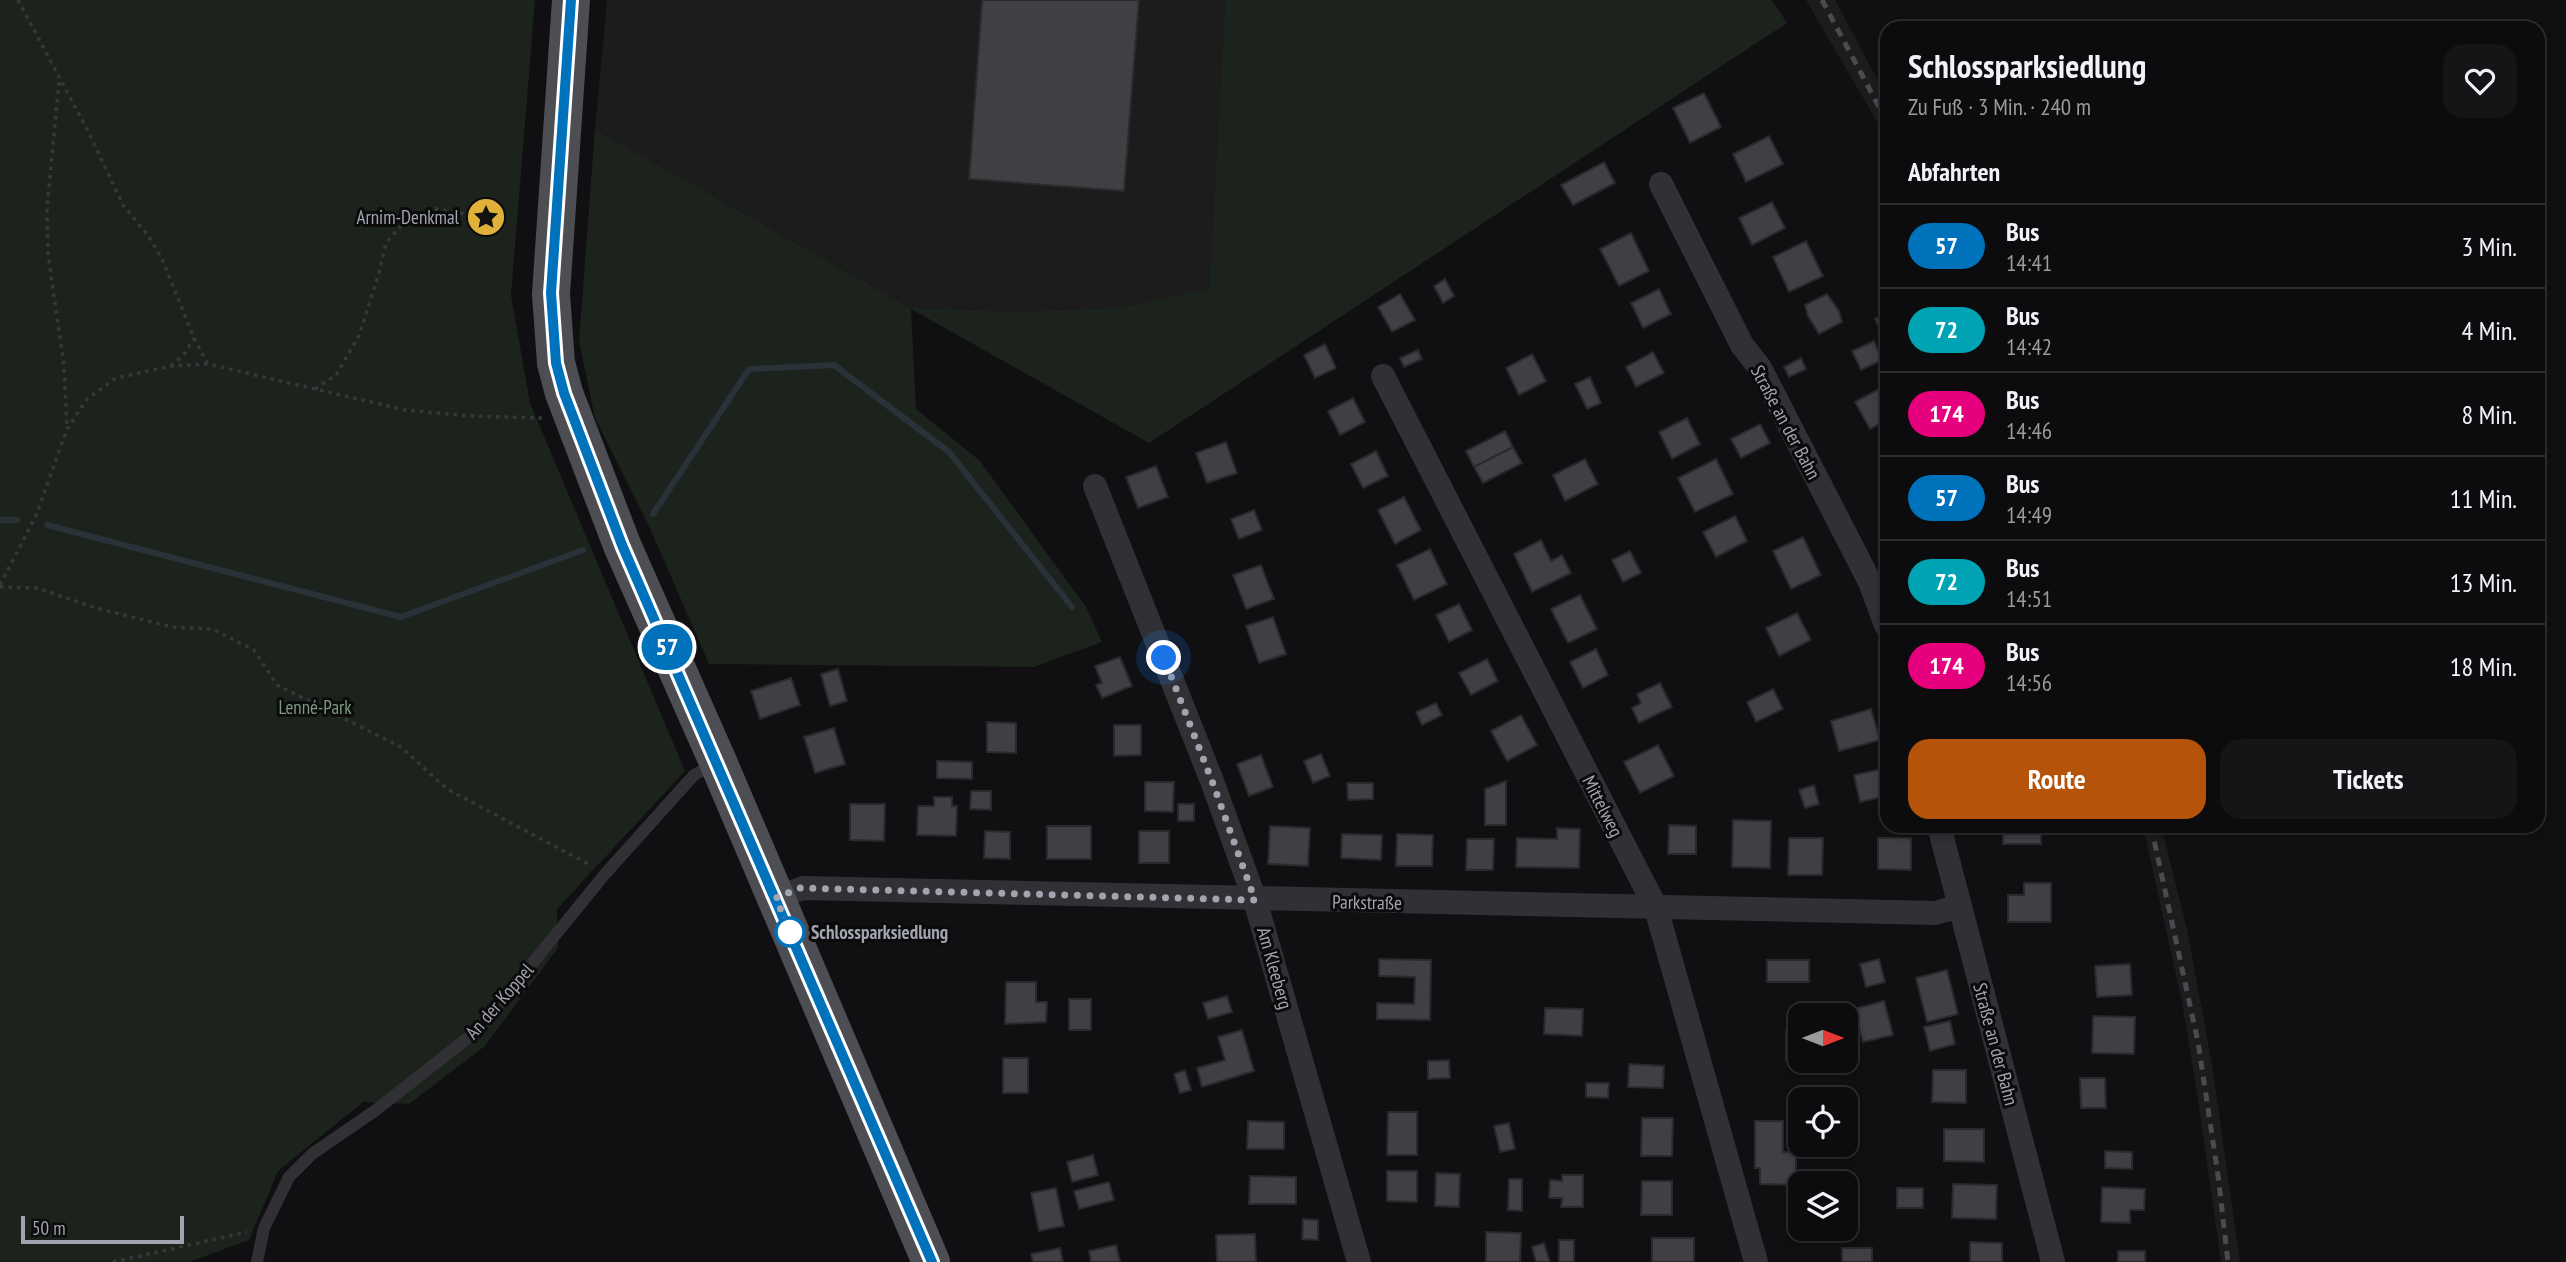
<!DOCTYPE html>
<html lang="de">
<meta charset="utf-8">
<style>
:root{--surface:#0c0b0d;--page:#151416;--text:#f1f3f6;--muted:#9a9b9d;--line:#2c2b2e;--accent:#b45309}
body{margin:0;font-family:"PT Sans Narrow",sans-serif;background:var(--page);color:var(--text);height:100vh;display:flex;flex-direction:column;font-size:26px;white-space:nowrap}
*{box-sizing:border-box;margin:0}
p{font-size:23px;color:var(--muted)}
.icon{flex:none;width:38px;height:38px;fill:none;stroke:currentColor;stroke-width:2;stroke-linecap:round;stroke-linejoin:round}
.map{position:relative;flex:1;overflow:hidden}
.details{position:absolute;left:1880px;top:21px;width:665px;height:812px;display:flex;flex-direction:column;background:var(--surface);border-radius:21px;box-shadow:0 4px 10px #0003,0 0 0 2px var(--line)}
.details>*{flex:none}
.badge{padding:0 14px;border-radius:23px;font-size:24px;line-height:46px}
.needle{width:46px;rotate:90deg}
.fabs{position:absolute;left:1788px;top:1003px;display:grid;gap:14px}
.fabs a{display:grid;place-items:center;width:70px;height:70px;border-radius:14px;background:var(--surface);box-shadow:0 4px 10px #0003,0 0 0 2px var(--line);font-size:35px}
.scale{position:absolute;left:21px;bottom:18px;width:163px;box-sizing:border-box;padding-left:7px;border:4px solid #a2a5b0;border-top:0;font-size:19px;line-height:24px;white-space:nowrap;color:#a2a5b0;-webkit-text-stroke:5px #0b0b0c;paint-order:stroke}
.you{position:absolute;width:35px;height:35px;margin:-18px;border:5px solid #fff;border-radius:50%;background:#1a73e8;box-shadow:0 0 0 10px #1a73e833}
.map>.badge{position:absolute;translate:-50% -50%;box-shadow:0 0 0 4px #fff}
h2{padding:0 28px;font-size:26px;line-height:63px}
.round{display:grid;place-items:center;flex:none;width:74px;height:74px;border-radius:21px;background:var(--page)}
.head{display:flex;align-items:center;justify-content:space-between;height:119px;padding:0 28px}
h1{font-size:33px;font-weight:700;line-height:52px}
.button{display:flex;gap:14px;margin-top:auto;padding:14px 28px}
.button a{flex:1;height:80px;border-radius:21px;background:var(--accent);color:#fff;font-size:28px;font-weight:700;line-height:80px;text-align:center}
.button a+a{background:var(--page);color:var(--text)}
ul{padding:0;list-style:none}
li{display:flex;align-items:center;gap:21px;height:84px;padding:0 28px;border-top:2px solid var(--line)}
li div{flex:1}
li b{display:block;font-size:26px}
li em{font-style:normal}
li .badge{min-width:77px;font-weight:700;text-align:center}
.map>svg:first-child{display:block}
</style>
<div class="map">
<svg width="2566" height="1262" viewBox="0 0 2566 1262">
<rect width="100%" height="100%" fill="#100f11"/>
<path fill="#1c1c1d" d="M 607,0 L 1225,0 L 1209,290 L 1119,308 L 1016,311 L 911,308 L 595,129 Z
M 1806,0 L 1835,0 L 1886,96 L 1886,137 Z
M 2143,826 L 2161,826 L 2187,929 L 2212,1064 L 2240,1262 L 2221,1262 L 2198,1099 L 2182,1002 Z"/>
<path fill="#1c231d" d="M 0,0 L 535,0 L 511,295 L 530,403 L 685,771 L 557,909 L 558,948 L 485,1046 L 409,1104 L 363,1102 L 278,1171 L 249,1240 L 189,1262 L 0,1262 Z
M 1225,0 L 1772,0 L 1787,23 L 1149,443 L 911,309 L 916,409 L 980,461 L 1086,607 L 1102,642 L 1034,667 L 709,664 L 652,533 L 595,418 L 579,341 L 595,129 L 911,308 L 1016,311 L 1119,308 L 1209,289 Z"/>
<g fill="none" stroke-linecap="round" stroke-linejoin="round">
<path stroke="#2a3138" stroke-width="6" d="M 653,514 L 749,369 L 834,365 L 949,452 L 1072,607
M 0,520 L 17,520
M 47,525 L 401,617 L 583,550"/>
</g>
<path fill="#3f3f44" stroke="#2a2a2c" stroke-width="2" d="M 982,0 L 1139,0 L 1124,191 L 969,179 Z
M 1704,93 L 1721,127 L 1690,143 L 1673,108 Z
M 1769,136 L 1783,164 L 1746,182 L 1733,154 Z
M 1604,162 L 1615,183 L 1573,205 L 1561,185 Z
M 1772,202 L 1785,228 L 1752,245 L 1739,218 Z
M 1631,233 L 1649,271 L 1619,286 L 1600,249 Z
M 1806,241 L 1823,276 L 1789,292 L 1773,257 Z
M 1445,279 L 1454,296 L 1443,303 L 1434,286 Z
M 1659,289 L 1671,314 L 1643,328 L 1631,303 Z
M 1400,294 L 1415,320 L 1392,332 L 1378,307 Z
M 1827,294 L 1839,311 L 1842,322 L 1819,334 L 1808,316 L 1805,305 Z
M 1886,314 L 1886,331 L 1882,333 L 1875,319 Z
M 1874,341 L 1882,360 L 1861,370 L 1852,351 Z
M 1325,344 L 1336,368 L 1315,378 L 1304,355 Z
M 1418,350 L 1422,359 L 1404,367 L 1400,358 Z
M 1653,352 L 1664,373 L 1636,387 L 1626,367 Z
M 1532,354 L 1546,381 L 1519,395 L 1506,368 Z
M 1801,358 L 1806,369 L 1789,377 L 1784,367 Z
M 1590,377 L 1601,403 L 1587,409 L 1575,384 Z
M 1886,385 L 1886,420 L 1870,429 L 1855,402 Z
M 1353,398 L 1365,422 L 1340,435 L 1328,411 Z
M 1687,418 L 1700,444 L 1672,459 L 1659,432 Z
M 1760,424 L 1770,443 L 1741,458 L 1731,439 Z
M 1505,431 L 1513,447 L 1474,467 L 1466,451 Z
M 1226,442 L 1237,473 L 1207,483 L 1196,453 Z
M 1513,447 L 1522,463 L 1483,483 L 1474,467 Z
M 1376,451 L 1388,476 L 1363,488 L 1351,464 Z
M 1585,459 L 1598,484 L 1565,501 L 1553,475 Z
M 1716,459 L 1733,494 L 1695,512 L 1678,478 Z
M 1156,466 L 1168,497 L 1138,508 L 1126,477 Z
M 1404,497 L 1421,530 L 1395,544 L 1378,510 Z
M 1254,510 L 1262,530 L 1239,539 L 1231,519 Z
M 1735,516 L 1747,541 L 1716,557 L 1703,532 Z
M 1803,537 L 1821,575 L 1791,589 L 1773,551 Z
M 1541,540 L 1551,561 L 1562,555 L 1571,573 L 1532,592 L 1514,554 Z
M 1430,549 L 1447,584 L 1414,600 L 1397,565 Z
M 1630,551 L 1641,573 L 1623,582 L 1612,560 Z
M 1261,565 L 1274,599 L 1246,609 L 1233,575 Z
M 1580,595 L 1597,629 L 1568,643 L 1551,609 Z
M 1459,604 L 1472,630 L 1449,642 L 1436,615 Z
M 1797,613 L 1811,640 L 1779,656 L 1766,628 Z
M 1273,617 L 1286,654 L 1259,663 L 1246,626 Z
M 1596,649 L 1608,675 L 1583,688 L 1570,662 Z
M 1120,657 L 1132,686 L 1102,698 L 1096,685 L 1102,683 L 1095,666 Z
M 1487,659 L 1498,681 L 1471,695 L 1459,673 Z
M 838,669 L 847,701 L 830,706 L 821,674 Z
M 791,678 L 800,705 L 760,719 L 751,691 Z
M 1660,683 L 1672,707 L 1639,723 L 1632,708 L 1641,703 L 1637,694 Z
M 1773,689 L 1783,709 L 1756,722 L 1747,702 Z
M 1436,703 L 1442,715 L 1422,725 L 1416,712 Z
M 1871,709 L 1880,740 L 1839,751 L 1831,721 Z
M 1521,715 L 1537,745 L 1507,761 L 1491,731 Z
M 987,722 L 1016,723 L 1016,753 L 987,752 Z
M 1114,725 L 1141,725 L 1141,755 L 1114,756 Z
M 834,728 L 845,764 L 815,773 L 804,737 Z
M 1658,745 L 1674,776 L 1640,793 L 1624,762 Z
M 1321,754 L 1330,776 L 1313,783 L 1304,761 Z
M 1261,755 L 1273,787 L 1249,796 L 1237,764 Z
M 937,761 L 972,762 L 972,779 L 937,778 Z
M 1886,768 L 1886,796 L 1860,802 L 1854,775 Z
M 1506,781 L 1506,825 L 1485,825 L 1485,789 Z
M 1145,782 L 1174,782 L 1173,812 L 1145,811 Z
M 1347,783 L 1373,783 L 1373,799 L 1348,800 Z
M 1814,785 L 1819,804 L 1805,808 L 1799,790 Z
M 971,791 L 991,791 L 991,810 L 970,809 Z
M 934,797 L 952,797 L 952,806 L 957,806 L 956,836 L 917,835 L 918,806 L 934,806 Z
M 850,804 L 885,804 L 884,841 L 850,840 Z
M 1178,804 L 1194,804 L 1194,821 L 1178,821 Z
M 1733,820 L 1771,821 L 1770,868 L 1732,867 Z
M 1669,825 L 1696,826 L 1696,854 L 1668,854 Z
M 1047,826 L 1091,826 L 1091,859 L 1047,859 Z
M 1270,826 L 1310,828 L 1308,866 L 1268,864 Z
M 2003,826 L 2041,826 L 2041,844 L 2003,844 Z
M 1557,828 L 1580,829 L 1579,868 L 1516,867 L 1517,838 L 1557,839 Z
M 985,831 L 1010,832 L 1010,859 L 984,858 Z
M 1139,831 L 1169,831 L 1169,863 L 1139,863 Z
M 1342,834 L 1382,835 L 1381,860 L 1341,858 Z
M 1397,834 L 1433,835 L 1432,866 L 1396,866 Z
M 1789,838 L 1823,838 L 1822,875 L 1788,875 Z
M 1878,838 L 1911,838 L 1911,870 L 1878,869 Z
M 1467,839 L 1494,839 L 1493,870 L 1466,870 Z
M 2024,883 L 2051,883 L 2051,922 L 2008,922 L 2008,895 L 2024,895 Z
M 1379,959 L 1431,960 L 1430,1020 L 1377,1019 L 1377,1003 L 1414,1004 L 1415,977 L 1379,976 Z
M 1879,959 L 1885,982 L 1866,987 L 1860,964 Z
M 1767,960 L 1809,960 L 1809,982 L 1767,982 Z
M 2130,964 L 2132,995 L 2097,997 L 2095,966 Z
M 1947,970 L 1958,1014 L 1927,1022 L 1916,978 Z
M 1006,982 L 1036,982 L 1036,1002 L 1047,1002 L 1046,1022 L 1005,1024 Z
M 1227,996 L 1232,1012 L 1208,1019 L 1203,1003 Z
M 1069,999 L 1091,999 L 1091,1030 L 1069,1030 Z
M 1884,1001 L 1893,1035 L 1863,1042 L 1854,1009 Z
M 1545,1008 L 1583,1009 L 1582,1036 L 1544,1034 Z
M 1810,1008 L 1830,1008 L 1829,1015 L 1810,1015 Z
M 2093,1016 L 2135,1017 L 2134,1054 L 2092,1053 Z
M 1950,1021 L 1955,1044 L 1930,1051 L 1924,1027 Z
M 1242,1030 L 1254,1071 L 1202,1087 L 1197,1068 L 1225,1060 L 1218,1037 Z
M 1786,1030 L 1801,1030 L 1801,1060 L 1786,1060 Z
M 1003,1058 L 1028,1058 L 1028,1093 L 1003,1093 Z
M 1449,1060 L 1450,1078 L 1428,1079 L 1428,1061 Z
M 1629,1064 L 1664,1066 L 1663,1088 L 1628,1087 Z
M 1185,1070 L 1191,1090 L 1180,1093 L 1174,1074 Z
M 1933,1070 L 1966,1070 L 1966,1103 L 1932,1102 Z
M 2080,1078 L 2105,1078 L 2106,1108 L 2081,1108 Z
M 1586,1083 L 1609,1083 L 1608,1098 L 1586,1097 Z
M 1388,1112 L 1417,1112 L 1417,1155 L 1387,1155 Z
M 1642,1118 L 1673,1118 L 1672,1156 L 1641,1156 Z
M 1248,1121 L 1284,1122 L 1284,1149 L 1247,1149 Z
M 1755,1121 L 1783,1121 L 1783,1152 L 1796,1152 L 1796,1185 L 1760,1184 L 1760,1168 L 1755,1168 Z
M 1509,1123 L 1515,1149 L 1500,1152 L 1494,1126 Z
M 1944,1129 L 1984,1129 L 1984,1162 L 1944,1161 Z
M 1807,1144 L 1838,1144 L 1837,1157 L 1807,1156 Z
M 2105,1151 L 2132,1152 L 2132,1169 L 2105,1168 Z
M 1093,1155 L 1098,1175 L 1072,1182 L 1067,1162 Z
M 1387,1171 L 1417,1171 L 1417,1202 L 1387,1201 Z
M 1436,1173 L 1460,1174 L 1459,1207 L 1435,1206 Z
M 1562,1175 L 1583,1175 L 1583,1207 L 1561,1207 L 1562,1198 L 1549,1198 L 1550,1180 L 1562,1181 Z
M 1250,1176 L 1296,1177 L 1296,1204 L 1249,1204 Z
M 1509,1179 L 1522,1179 L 1522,1211 L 1508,1210 Z
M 1642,1181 L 1672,1181 L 1672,1215 L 1641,1215 Z
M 1109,1182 L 1114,1200 L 1079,1209 L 1074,1191 Z
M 1953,1184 L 1997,1185 L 1996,1219 L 1952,1218 Z
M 2102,1187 L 2145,1189 L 2144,1210 L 2130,1210 L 2130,1223 L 2101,1222 Z
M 1056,1188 L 1064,1226 L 1039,1231 L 1031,1193 Z
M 1897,1188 L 1923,1188 L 1923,1208 L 1897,1208 Z
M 1303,1219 L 1318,1220 L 1318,1240 L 1302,1239 Z
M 1486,1232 L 1521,1233 L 1520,1262 L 1486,1262 Z
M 1255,1234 L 1256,1262 L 1217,1262 L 1216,1235 Z
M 1652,1238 L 1694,1238 L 1694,1262 L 1652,1262 Z
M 1559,1240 L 1574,1240 L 1574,1262 L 1559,1262 Z
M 1970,1242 L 2002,1243 L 2002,1262 L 1970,1262 Z
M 1544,1243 L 1550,1262 L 1536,1262 L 1532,1247 Z
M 1116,1245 L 1120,1262 L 1091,1262 L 1089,1251 Z
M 1060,1248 L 1063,1262 L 1033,1262 L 1031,1254 Z
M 1842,1248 L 1872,1248 L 1872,1262 L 1842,1262 Z
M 2118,1251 L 2145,1251 L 2145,1262 L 2118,1262 Z"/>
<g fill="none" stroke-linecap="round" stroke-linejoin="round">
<path stroke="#37383c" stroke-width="3.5" stroke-dasharray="3.5 5" stroke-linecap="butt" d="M 18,0 L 88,131 L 123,205 L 149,237 L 162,259 L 194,338 L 207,363
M 59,82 L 47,208 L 48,254 L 64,366 L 67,429
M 171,366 L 185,353 L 194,338
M 315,389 L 336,375 L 359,336 L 379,273 L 386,243 L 406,220 L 431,208 L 477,216
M 0,585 L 36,516 L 67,429 L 87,399 L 116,378 L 171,366 L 208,364 L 405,410 L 470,416 L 542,418
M 0,587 L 37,588 L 96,608 L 172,627 L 212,629 L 254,650 L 277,685 L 401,747 L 447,789 L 590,865
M 113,1262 L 247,1232"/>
<path stroke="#313135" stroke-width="12" d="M 257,1262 L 264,1228 L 289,1177 L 312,1154 L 376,1110 L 478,1030 L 605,874 L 694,775 L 714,764"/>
<path stroke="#313135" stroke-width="24" d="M 1661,184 L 1742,345 L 1760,368 L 1870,582 L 1886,625
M 1383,376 L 1656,908 L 1756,1262
M 1095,486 L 1212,781 L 1255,900 L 1359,1262
M 1939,826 L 2053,1262
M 776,898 L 803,888 L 1935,913 L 1960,906"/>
<path stroke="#4d4e54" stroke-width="38" d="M 571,0 L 551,294 L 556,363 L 564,393 L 622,545 L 718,762 L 931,1262"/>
<path stroke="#4a4b50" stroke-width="5" stroke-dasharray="9 7" stroke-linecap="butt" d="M 1822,0 L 1886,120
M 2151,826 L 2198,1042 L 2218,1175 L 2228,1262"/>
</g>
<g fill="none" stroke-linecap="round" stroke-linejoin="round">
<g stroke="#fff" stroke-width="16">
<path id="line" d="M 571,0 L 551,293 L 556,363 L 564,393 L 622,545 L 932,1262"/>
</g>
<use href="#line" stroke="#0072bc" stroke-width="10"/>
<path stroke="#a2a5b0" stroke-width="7" stroke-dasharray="0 12.6" d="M 790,932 L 776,898 L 800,888 L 1255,900 L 1212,781 L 1164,658"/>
</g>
<defs>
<g id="sight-disc" transform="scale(2.0125)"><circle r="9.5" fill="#dfb139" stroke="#0b0b0c"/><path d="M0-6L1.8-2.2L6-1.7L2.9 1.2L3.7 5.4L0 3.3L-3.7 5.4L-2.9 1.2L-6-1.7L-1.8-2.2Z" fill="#111"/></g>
</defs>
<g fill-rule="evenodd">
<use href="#sight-disc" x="486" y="217"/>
</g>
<circle fill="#fff" stroke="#0072bc" stroke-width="3.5" cx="790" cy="932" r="14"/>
<g text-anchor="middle" stroke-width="6" stroke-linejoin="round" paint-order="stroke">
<g font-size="19" fill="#a2a5b0" stroke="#0b0b0c" text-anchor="end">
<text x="459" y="224">Arnim-Denkmal</text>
</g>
<g font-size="19" fill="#a2a5b0" stroke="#0b0b0c">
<text transform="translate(1786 422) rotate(62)" y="7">Straße an der Bahn</text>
<text transform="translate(1603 806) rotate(63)" y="7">Mittelweg</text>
<text transform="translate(1367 902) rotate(1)" y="7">Parkstraße</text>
<text transform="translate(1275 968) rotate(74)" y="7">Am Kleeberg</text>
<text transform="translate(499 1001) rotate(-49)" y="7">An der Koppel</text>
<text transform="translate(1996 1044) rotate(75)" y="7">Straße an der Bahn</text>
</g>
<g font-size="19" fill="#7a9a7e" stroke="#0b0b0c">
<text x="315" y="714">Lenné-Park</text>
</g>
<g font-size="19" font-weight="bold" fill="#a2a5b0" stroke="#0b0b0c" text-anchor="start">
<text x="811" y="939">Schlossparksiedlung</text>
</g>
</g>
</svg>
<div class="fabs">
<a><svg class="needle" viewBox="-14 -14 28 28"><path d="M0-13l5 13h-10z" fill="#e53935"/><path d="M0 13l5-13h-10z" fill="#9a9b9d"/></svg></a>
<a><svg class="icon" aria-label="locate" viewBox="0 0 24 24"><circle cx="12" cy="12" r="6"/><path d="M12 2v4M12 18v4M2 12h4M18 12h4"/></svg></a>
<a><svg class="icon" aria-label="layers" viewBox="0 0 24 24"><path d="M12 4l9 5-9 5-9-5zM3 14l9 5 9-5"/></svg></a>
</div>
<div class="scale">50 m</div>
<div class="you" style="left:1164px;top:658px"></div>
<b class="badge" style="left:667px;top:647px;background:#0072bc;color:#fff">57</b>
<section class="details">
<div class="head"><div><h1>Schlossparksiedlung</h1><p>Zu Fuß · 3 Min. · 240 m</p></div><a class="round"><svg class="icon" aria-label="heart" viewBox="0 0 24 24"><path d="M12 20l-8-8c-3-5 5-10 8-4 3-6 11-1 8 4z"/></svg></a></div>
<h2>Abfahrten</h2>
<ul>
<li><span class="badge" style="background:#0072bc;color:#fff">57</span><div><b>Bus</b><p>14:41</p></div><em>3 Min.</em></li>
<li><span class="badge" style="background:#00a3b4;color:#fff">72</span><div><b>Bus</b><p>14:42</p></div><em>4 Min.</em></li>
<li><span class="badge" style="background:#e6007e;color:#fff">174</span><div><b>Bus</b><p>14:46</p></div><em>8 Min.</em></li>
<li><span class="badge" style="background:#0072bc;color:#fff">57</span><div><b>Bus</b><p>14:49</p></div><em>11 Min.</em></li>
<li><span class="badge" style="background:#00a3b4;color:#fff">72</span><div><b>Bus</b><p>14:51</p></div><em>13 Min.</em></li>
<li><span class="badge" style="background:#e6007e;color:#fff">174</span><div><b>Bus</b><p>14:56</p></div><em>18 Min.</em></li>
</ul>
<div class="button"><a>Route</a><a>Tickets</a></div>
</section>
</div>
